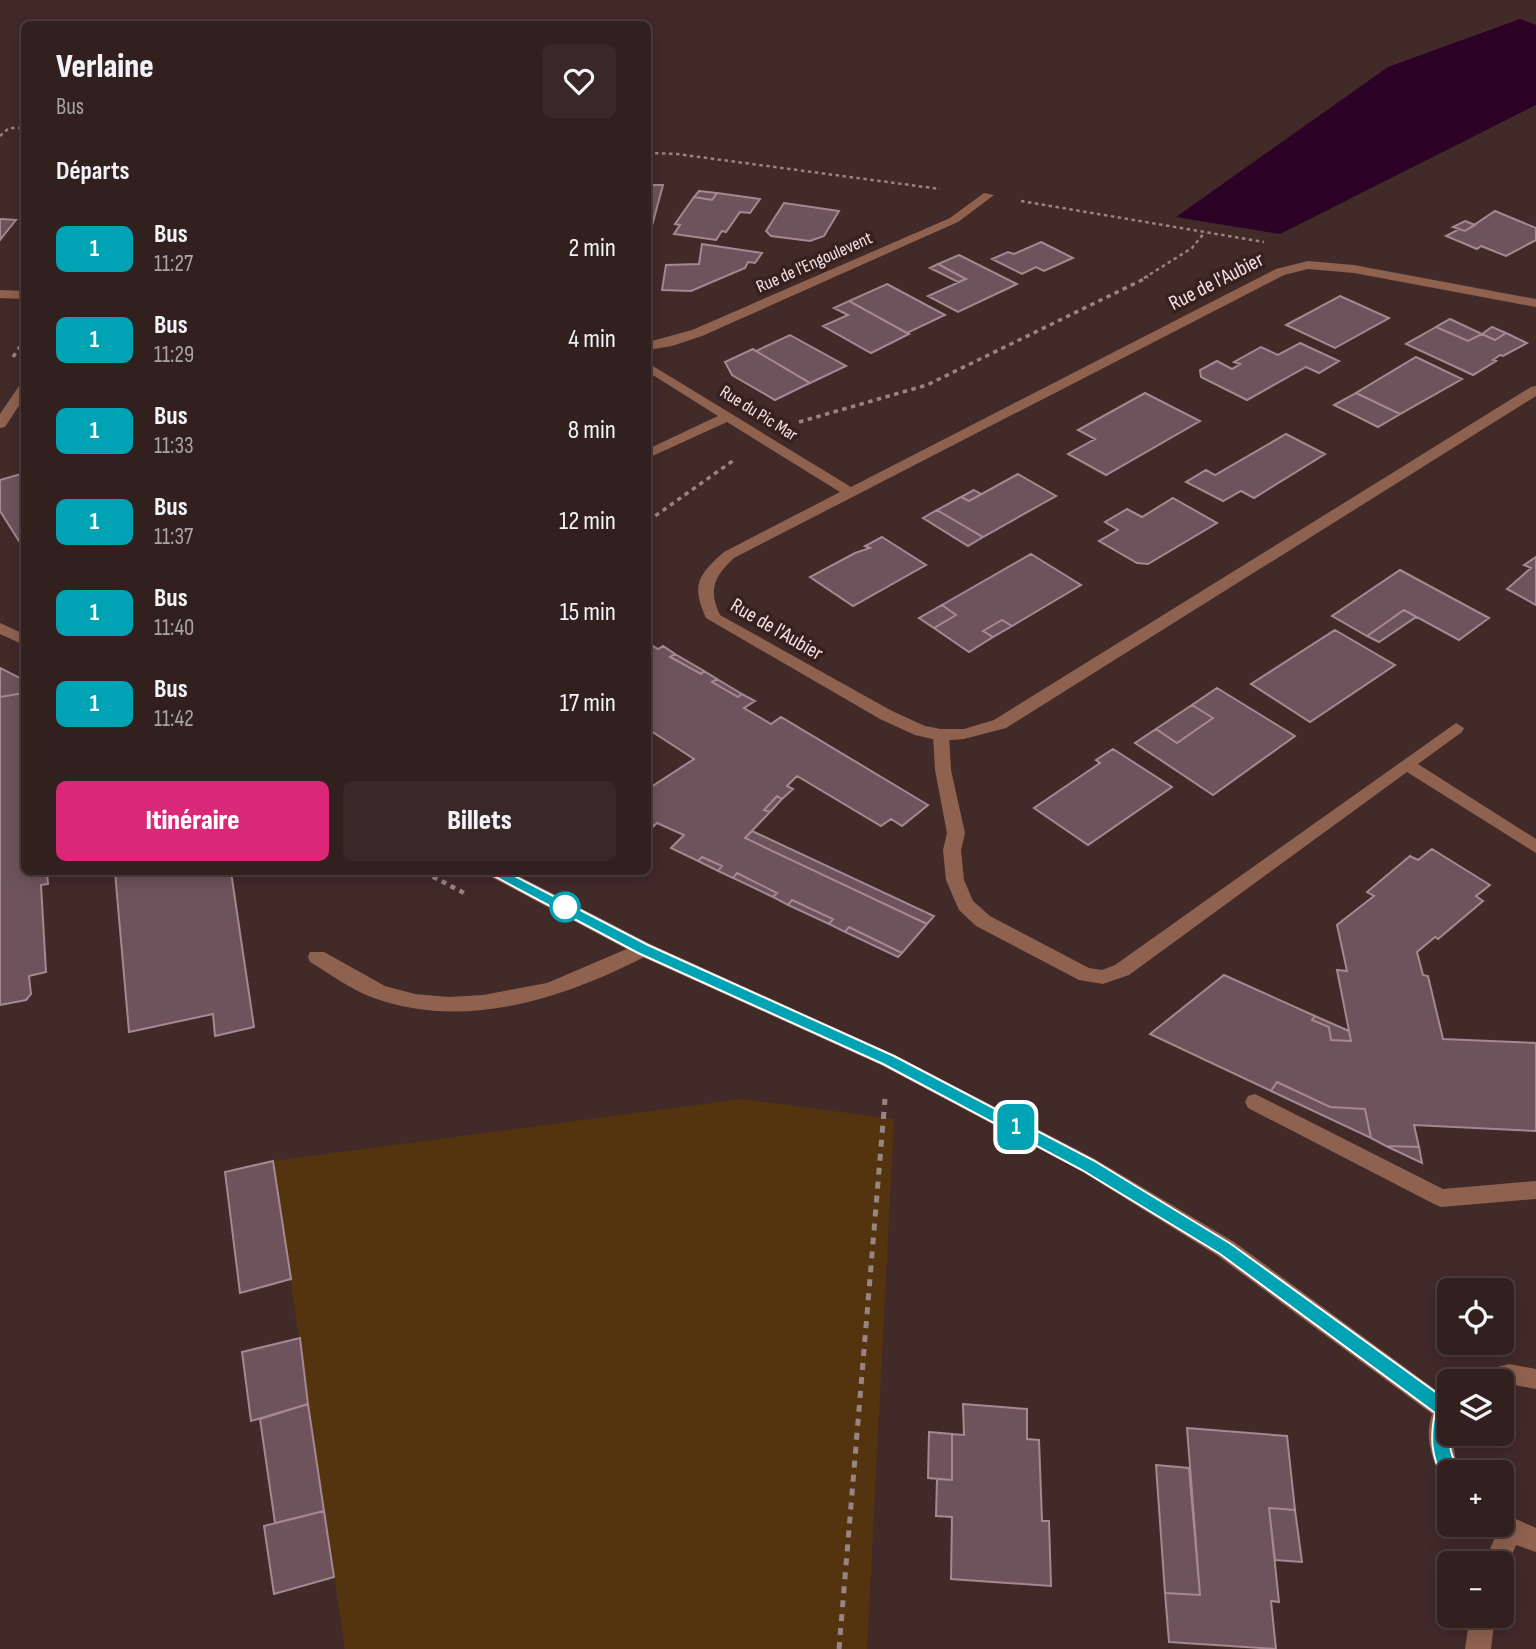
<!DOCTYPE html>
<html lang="fr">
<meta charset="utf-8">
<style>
:root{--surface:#32201f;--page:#3a2828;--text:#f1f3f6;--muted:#a8a3a4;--line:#4d3e3d;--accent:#db2777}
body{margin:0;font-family:"Sofia Sans Condensed",sans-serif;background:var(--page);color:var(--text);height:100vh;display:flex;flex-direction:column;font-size:26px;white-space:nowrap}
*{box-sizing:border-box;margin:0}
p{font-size:23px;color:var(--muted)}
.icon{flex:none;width:38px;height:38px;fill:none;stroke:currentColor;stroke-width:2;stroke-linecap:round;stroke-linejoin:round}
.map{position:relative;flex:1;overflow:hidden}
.drawer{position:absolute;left:21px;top:21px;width:630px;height:854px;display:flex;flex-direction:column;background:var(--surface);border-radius:10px;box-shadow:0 4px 18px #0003,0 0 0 2px var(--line)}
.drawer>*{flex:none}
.badge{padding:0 14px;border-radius:10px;font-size:24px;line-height:46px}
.buttons{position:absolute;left:1437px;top:1278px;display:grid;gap:14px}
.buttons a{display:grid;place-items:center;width:77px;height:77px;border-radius:10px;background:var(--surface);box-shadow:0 4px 18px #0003,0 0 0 2px var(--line);font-size:35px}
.map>.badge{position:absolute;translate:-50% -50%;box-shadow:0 0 0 4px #fff}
h2{padding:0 35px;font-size:26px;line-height:63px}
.round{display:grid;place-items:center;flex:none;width:74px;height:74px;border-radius:10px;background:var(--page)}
.summary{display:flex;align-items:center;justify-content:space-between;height:119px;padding:0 35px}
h1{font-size:33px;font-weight:800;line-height:52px}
.primary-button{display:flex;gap:14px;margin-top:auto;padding:14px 35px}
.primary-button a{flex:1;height:80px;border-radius:10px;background:var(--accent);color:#fff;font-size:28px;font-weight:800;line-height:80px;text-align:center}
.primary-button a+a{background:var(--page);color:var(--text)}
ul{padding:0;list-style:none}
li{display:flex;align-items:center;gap:21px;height:91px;padding:0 35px}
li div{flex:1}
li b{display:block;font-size:26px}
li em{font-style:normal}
li .badge{min-width:77px;font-weight:700;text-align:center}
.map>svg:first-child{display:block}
</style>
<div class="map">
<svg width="1536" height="1649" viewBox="0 0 1536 1649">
<rect width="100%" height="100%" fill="#422a29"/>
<path fill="#54340e" d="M 742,1099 L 894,1119 L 867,1649 L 345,1649 L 273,1161 Z"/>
<path fill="#2d0227" d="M 1520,19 L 1536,25 L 1536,105 L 1280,234 L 1176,217 L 1388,67 Z"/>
<path fill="#6e535c" stroke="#a58891" stroke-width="2" d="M 648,185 L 663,185 L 650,233 L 648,232 Z
M 699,191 L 717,193 L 712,200 L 694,197 Z
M 717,193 L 760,199 L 750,213 L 740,212 L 726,232 L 722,231 L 716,240 L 674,234 L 680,225 L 675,224 L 694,197 L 712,200 Z
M 784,203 L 839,211 L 824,236 L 810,241 L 771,236 L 766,231 Z
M 1495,211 L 1536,228 L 1536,240 L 1506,256 L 1481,246 L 1477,249 L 1446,236 L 1459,229 L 1465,231 Z
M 0,219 L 16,220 L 0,240 Z
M 1465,221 L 1475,225 L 1465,231 L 1453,227 Z
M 1041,242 L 1073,258 L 1044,271 L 1036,267 L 1022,274 L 992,259 L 1008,252 L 1014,254 Z
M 702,244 L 762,253 L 755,263 L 748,262 L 745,268 L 691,291 L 662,290 L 666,265 L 699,264 Z
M 959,255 L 1017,284 L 958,312 L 928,296 L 966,279 L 938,264 Z
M 938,264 L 966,279 L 958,282 L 930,268 Z
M 887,284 L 945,315 L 907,333 L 849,301 Z
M 1340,296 L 1389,318 L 1335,348 L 1286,325 Z
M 849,301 L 907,333 L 909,334 L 871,353 L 823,326 L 848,315 L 834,308 Z
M 1450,319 L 1482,334 L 1468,341 L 1436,327 Z
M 1436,327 L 1468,341 L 1482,334 L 1495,340 L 1506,333 L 1527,343 L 1503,356 L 1500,355 L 1493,360 L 1496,361 L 1473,375 L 1406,344 Z
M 1492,327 L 1506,333 L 1495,340 L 1482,334 Z
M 790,335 L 846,366 L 810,383 L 756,351 Z
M 1300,343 L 1339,361 L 1319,373 L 1306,367 L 1247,400 L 1201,377 L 1200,370 L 1217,361 L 1232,369 L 1240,364 L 1234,362 L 1261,347 L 1278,355 Z
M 753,349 L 756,351 L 810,383 L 775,400 L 732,375 L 725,362 Z
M 1416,357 L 1462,379 L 1400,414 L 1356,393 Z
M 1145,393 L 1200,421 L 1106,475 L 1068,454 L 1095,439 L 1078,430 Z
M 1356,393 L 1400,414 L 1378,427 L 1334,405 Z
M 1286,434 L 1325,454 L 1254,498 L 1241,491 L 1223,501 L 1186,482 L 1206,470 L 1215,475 Z
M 24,473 L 24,549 L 0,511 L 0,480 Z
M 1018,474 L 1056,496 L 983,537 L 937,510 L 961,497 L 969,501 Z
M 974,490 L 981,494 L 969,501 L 961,497 Z
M 1173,498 L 1217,523 L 1148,564 L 1137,563 L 1099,541 L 1118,530 L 1105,522 L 1127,509 L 1142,517 Z
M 937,510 L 983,537 L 968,546 L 923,518 Z
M 882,537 L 926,565 L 853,606 L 810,577 L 855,553 L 870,548 L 865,546 Z
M 1031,554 L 1081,585 L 1012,626 L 1002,620 L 983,631 L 993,637 L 969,652 L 934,628 L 956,615 L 942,605 Z
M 1536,557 L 1536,605 L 1507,589 L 1531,568 L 1524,565 Z
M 1400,570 L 1489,618 L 1459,640 L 1404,610 L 1367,636 L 1332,616 Z
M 942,605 L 956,615 L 934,628 L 919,618 Z
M 1404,610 L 1416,617 L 1379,642 L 1367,636 Z
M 1002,620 L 1012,626 L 993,637 L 983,631 Z
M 1335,630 L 1395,665 L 1310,722 L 1251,684 Z
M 648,643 L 658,649 L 663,646 L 675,654 L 670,657 L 701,674 L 704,671 L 717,679 L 712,682 L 738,697 L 742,694 L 755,701 L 744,708 L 771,724 L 781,717 L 928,805 L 902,826 L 891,819 L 881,826 L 797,776 L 787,786 L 793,789 L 782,799 L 777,796 L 764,810 L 770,812 L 745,838 L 927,924 L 902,953 L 849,927 L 845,932 L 829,924 L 833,919 L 792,900 L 788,905 L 773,897 L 777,893 L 737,873 L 733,878 L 718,871 L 722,866 L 702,857 L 698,861 L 671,848 L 684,835 L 657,823 L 648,831 L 648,789 L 694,759 L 648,729 Z
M 675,654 L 704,671 L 701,674 L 670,657 Z
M 0,668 L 24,680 L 24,693 L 0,697 Z
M 717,679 L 742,694 L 738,697 L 712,682 Z
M 1217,688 L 1295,736 L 1213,795 L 1135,743 L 1156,729 L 1177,743 L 1213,718 L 1192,705 Z
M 24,693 L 24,872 L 47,872 L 48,884 L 41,885 L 46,972 L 29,976 L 31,994 L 26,1000 L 0,1005 L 0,697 Z
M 1192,705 L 1213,718 L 1177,743 L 1156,729 Z
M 1113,749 L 1172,787 L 1088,845 L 1034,808 L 1100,763 L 1096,760 Z
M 777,796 L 782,799 L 770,812 L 764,810 Z
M 752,831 L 934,916 L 927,924 L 745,838 Z
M 1432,849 L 1490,885 L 1476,896 L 1483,901 L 1438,939 L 1435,937 L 1417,952 L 1423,975 L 1428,976 L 1443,1039 L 1536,1043 L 1536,1131 L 1414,1125 L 1419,1147 L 1386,1146 L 1371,1138 L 1365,1109 L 1330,1107 L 1277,1082 L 1271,1091 L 1150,1034 L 1224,975 L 1315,1016 L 1312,1020 L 1329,1027 L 1331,1040 L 1351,1041 L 1337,970 L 1347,971 L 1337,925 L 1374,896 L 1367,892 L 1410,856 L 1418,860 Z
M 702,857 L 722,866 L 718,871 L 698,861 Z
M 115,872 L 231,872 L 254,1027 L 215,1036 L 213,1014 L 129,1032 Z
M 737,873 L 777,893 L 773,897 L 733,878 Z
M 792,900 L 833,919 L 829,924 L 788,905 Z
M 849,927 L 902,953 L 898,957 L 845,932 Z
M 1315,1016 L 1349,1031 L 1351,1041 L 1331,1040 L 1329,1027 L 1312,1020 Z
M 1277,1082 L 1330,1107 L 1365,1109 L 1371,1138 L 1271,1091 Z
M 1386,1146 L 1419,1147 L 1422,1163 Z
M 273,1161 L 291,1279 L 240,1293 L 225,1172 Z
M 300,1338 L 308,1404 L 251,1421 L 242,1352 Z
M 308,1404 L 324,1511 L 275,1523 L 260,1419 Z
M 963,1404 L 1027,1409 L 1027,1439 L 1039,1440 L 1042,1521 L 1049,1521 L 1051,1586 L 951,1579 L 952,1517 L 936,1516 L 937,1479 L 952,1480 L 952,1434 L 964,1435 Z
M 1187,1428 L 1287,1436 L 1295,1510 L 1269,1508 L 1279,1602 L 1271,1601 L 1276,1649 L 1169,1642 L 1165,1593 L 1200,1595 Z
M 929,1432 L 952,1434 L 952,1480 L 928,1478 Z
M 1156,1465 L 1189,1468 L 1200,1595 L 1165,1593 Z
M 1269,1508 L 1295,1510 L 1302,1562 L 1275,1560 Z
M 324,1511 L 334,1577 L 274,1594 L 264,1526 Z"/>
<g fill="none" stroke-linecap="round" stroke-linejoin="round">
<path stroke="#988483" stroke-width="2.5" stroke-dasharray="3.5 3.5" stroke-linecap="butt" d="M 0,136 L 9,128 L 24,128
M 648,153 L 677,154 L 940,189
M 1021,201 L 1264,242
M 1144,278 L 1192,248 L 1205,232"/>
<path stroke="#988483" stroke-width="3.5" stroke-dasharray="4.5 4.5" stroke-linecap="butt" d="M 13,357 L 24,341
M 799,422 L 927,385 L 1148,277
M 648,521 L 734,460"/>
<path stroke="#988483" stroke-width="4.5" stroke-dasharray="5 5" stroke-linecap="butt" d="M 424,872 L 466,894"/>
<path stroke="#988483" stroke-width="5" stroke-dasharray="7 7" stroke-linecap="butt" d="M 839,1649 L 885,1099"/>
<path fill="#8f624f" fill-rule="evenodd" d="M 1456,723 L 1464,728 L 1462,732 L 1418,764 L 1536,839 L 1536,853 L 1407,772 L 1129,975 L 1103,984 L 1079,980 L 976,926 L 959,910 L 946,880 L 943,850 L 947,833 L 935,770 L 933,735 L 935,731 L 941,729 L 949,735 L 951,770 L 965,833 L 961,850 L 964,880 L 973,901 L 990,916 L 1089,968 L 1102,970 L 1115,965 Z
M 643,942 L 650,944 L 652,949 L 650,954 C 566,998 465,1032 371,997 C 349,988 330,974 310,962 L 308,957 L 310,952 L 324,952 L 385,986 L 415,994 L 449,997 L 483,995 L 547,983 Z
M 1255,1094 L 1443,1189 L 1536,1181 L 1536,1199 L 1441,1207 L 1434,1204 L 1248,1108 L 1245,1102 L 1248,1096 Z"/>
<path fill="#8f624f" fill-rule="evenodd" d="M 984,193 L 994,195 L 958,222 L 702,336 L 672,346 L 648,350 L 648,342 L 692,330 L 950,218 Z
M 1308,261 L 1354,265 L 1536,299 L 1536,307 L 1354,273 L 1308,269 L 1284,275 L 734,558 C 714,577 708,589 720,615 L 892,711 L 925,726 L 941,729 L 964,729 L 994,720 L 1531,387 L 1536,386 L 1536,396 L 1006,728 L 964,739 L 941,741 L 915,735 L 880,719 L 706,618 C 691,585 698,575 724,552 L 840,492 L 727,422 L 648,458 L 648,449 L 718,416 L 648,372 L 648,363 L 851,487 L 1276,269 Z
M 0,290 L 24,291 L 24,299 L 0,298 Z
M 24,385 L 24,398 L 5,427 L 0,428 L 0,414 L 19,386 Z
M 0,623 L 24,634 L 24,645 L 0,634 Z
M 488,872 L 511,872 L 650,944 L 895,1055 L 1095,1159 L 1234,1242 L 1444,1396 L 1449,1395 L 1449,1433 L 1452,1433 L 1455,1456 L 1462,1472 L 1449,1472 L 1449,1483 L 1442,1480 C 1432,1459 1424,1437 1432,1414 L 1218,1256 L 1081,1171 L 881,1065 L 636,954 L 491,877 Z
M 1509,1364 L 1536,1369 L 1536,1389 L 1509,1384 L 1502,1386 L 1502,1381 L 1467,1381 L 1470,1374 Z
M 1502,1513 L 1536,1528 L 1536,1552 L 1516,1545 L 1505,1571 L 1502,1573 L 1502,1563 L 1484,1563 L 1496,1535 L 1488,1524 L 1502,1524 Z
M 1470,1615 L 1495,1615 L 1491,1649 L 1465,1649 Z"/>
</g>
<path fill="#00a3b4" stroke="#fff" stroke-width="2" d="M 497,867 L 648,945 L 894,1056 L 1093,1160 L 1231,1244 L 1452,1404 C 1456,1414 1450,1422 1449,1432 C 1448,1446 1453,1460 1459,1472 L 1456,1478 L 1450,1480 L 1443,1478 C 1431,1456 1430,1437 1435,1413 L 1220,1254 L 1082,1170 L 883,1064 L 638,953 L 492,875 L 490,872 Z"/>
<circle fill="#fff" stroke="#00a3b4" stroke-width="3.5" cx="565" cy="907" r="14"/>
<g text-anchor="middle" stroke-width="7" stroke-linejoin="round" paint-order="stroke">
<g font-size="18" fill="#f3e2e2" stroke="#38201f">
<text transform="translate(814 262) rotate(-24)" y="6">Rue de l'Engoulevent</text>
<text transform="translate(759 413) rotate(32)" y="6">Rue du Pic Mar</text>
</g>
<g font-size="21" fill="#f3e2e2" stroke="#38201f">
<text transform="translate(1216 281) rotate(-27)" y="7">Rue de l'Aubier</text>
<text transform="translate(777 629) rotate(30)" y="7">Rue de l'Aubier</text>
</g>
</g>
</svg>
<div class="buttons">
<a><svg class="icon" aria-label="locate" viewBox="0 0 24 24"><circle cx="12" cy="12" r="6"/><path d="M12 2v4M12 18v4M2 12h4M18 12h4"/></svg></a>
<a><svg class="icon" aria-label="layers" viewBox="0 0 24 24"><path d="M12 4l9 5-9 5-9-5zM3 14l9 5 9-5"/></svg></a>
<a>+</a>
<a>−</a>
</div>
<b class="badge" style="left:1016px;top:1127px;background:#00a3b4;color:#fff">1</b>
<section class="drawer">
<div class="summary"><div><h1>Verlaine</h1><p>Bus</p></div><a class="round"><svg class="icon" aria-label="heart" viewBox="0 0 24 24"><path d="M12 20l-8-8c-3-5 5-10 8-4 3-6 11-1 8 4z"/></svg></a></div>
<h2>Départs</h2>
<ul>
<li><span class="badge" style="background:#00a3b4;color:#fff">1</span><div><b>Bus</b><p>11:27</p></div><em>2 min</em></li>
<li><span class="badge" style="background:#00a3b4;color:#fff">1</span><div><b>Bus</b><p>11:29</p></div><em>4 min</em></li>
<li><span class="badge" style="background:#00a3b4;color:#fff">1</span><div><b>Bus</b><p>11:33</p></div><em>8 min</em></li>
<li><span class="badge" style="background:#00a3b4;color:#fff">1</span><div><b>Bus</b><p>11:37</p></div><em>12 min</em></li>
<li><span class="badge" style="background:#00a3b4;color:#fff">1</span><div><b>Bus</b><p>11:40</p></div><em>15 min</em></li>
<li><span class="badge" style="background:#00a3b4;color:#fff">1</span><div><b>Bus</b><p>11:42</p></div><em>17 min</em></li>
</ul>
<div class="primary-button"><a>Itinéraire</a><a>Billets</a></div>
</section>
</div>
